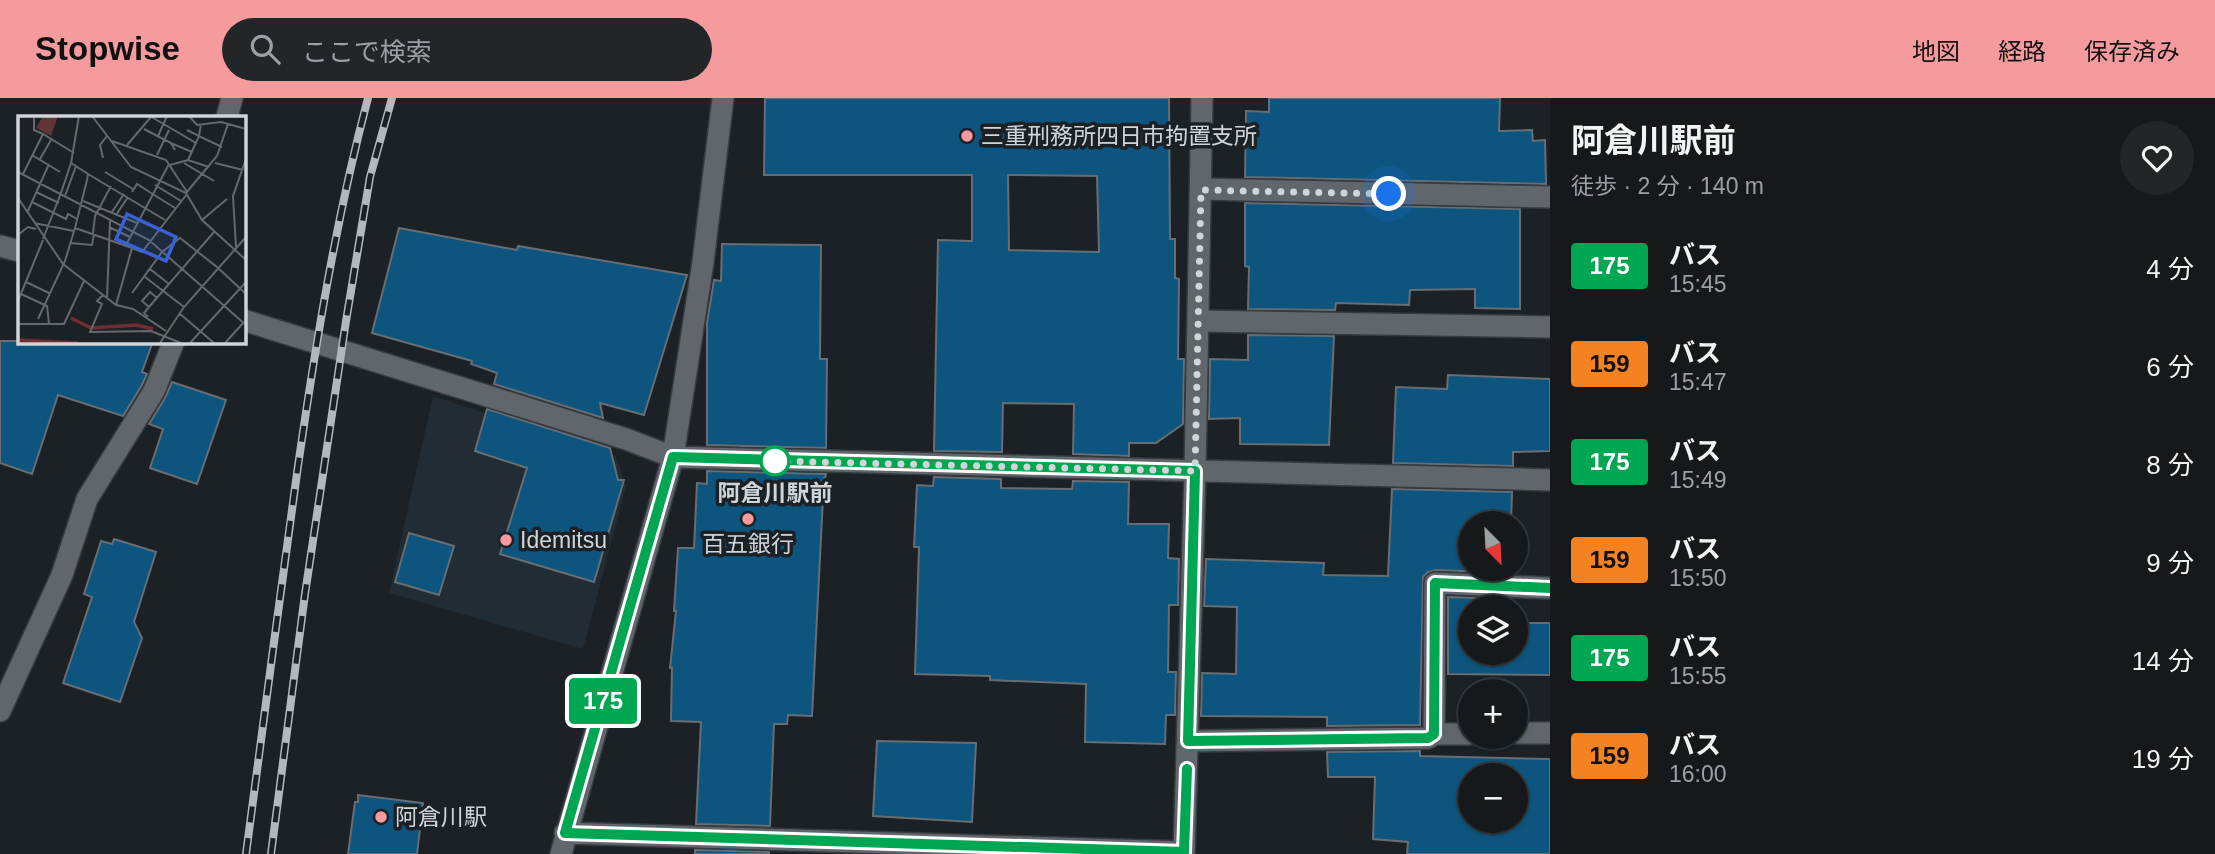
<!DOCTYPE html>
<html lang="ja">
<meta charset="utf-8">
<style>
:root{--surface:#15191c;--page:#222629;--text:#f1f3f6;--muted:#9da0a3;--line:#34383b;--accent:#f59b9e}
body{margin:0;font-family:Arial,"Noto Sans JP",sans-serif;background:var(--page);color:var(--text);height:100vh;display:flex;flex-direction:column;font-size:26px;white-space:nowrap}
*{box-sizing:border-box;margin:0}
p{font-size:23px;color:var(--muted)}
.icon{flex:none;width:38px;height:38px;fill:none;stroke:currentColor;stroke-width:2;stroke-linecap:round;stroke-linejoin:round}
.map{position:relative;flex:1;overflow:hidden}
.drawer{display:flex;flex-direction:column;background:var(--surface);width:665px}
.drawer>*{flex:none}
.badge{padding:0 14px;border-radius:5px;font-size:24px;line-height:46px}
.needle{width:46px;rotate:156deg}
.controls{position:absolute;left:1458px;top:413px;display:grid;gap:14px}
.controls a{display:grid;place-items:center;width:70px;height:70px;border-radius:50%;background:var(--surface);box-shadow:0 2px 5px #0004,0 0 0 2px var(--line);font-size:35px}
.you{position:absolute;width:35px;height:35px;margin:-18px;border:5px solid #fff;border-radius:50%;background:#1a73e8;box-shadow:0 0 0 10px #1a73e833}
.map>.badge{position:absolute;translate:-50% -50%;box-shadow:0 0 0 4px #fff}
.round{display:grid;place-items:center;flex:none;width:74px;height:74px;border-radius:37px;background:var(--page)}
.head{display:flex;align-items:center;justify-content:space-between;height:119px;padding:0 21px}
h1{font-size:33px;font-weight:700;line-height:52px}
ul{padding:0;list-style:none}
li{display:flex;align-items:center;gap:21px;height:98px;padding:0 21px}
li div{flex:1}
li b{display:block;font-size:26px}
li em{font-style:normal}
li .badge{min-width:77px;font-weight:700;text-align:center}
header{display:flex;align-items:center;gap:42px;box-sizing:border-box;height:98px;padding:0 35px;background:var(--accent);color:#111}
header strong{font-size:33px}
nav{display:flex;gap:38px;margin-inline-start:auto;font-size:24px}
.search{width:490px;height:63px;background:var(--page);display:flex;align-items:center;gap:18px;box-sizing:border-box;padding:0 24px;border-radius:38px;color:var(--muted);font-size:26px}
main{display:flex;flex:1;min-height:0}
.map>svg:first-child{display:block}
</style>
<header>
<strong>Stopwise</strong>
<div class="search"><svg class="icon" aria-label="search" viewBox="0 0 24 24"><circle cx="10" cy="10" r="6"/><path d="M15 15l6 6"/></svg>ここで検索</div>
<nav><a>地図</a><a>経路</a><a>保存済み</a></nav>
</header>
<main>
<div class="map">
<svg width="1550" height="756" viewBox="0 0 1550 756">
<rect width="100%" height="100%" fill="#1c2126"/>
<path fill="#212c34" d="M 433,298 L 616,358 L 626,389 L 583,551 L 389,495 Z"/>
<path fill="#0d547e" stroke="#676e73" stroke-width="2" fill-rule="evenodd" d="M 765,0 L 1169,0 L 1170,141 L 1175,141 L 1175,180 L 1179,181 L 1178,261 L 1184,261 L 1183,326 L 1156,345 L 1129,345 L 1129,358 L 1073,356 L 1074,306 L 1003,305 L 1002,354 L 934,353 L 938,142 L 972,143 L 972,77 L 764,77 ZM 1008,77 L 1097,78 L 1099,154 L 1009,152 Z
M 1269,0 L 1500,0 L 1499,33 L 1532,32 L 1533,43 L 1545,42 L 1546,86 L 1245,79 L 1246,13 L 1269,14 Z
M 1245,105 L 1520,111 L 1520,211 L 1475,210 L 1475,191 L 1410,192 L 1409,207 L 1336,205 L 1335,212 L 1248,211 L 1249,169 L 1245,168 Z
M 399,130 L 517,152 L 518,148 L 687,177 L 644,317 L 600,305 L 603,320 L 494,286 L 497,275 L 471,266 L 472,263 L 372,235 Z
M 722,146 L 821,147 L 820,261 L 827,261 L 826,350 L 707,347 L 707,225 L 714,182 L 721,183 Z
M 1248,237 L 1334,238 L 1329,347 L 1240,346 L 1240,320 L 1209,321 L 1210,261 L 1248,262 Z
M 0,243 L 153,243 L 142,274 L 147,276 L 142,287 L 123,318 L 58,297 L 32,376 L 0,365 Z
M 1448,277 L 1550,281 L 1550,353 L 1513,354 L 1513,368 L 1393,365 L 1396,289 L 1447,291 Z
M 172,284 L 226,302 L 197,386 L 150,370 L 163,331 L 149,326 L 165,300 Z
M 487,311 L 610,350 L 618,382 L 624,382 L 594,484 L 500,456 L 527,370 L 475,353 Z
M 707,373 L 826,376 L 825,380 L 824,380 L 812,618 L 788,617 L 787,626 L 774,626 L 770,728 L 696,726 L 701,624 L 671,623 L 672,570 L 670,570 L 676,513 L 674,513 L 678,450 L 694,450 L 697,385 L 707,386 Z
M 934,379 L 1001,381 L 1001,390 L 1072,391 L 1073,383 L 1129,384 L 1128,426 L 1169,426 L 1168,460 L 1179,461 L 1178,507 L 1169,507 L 1168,574 L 1176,574 L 1175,617 L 1166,617 L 1165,646 L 1085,644 L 1086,586 L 990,582 L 990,578 L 915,576 L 919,449 L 914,449 L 917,387 L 933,388 Z
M 1392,391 L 1512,394 L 1511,425 L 1470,425 L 1470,471 L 1510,471 L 1510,475 L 1436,472 L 1428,474 L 1423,479 L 1420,627 L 1327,628 L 1327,619 L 1201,618 L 1202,575 L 1236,576 L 1237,509 L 1204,508 L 1206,461 L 1324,465 L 1323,477 L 1388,478 Z
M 409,435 L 454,448 L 439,497 L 395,484 Z
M 114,441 L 156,454 L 134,524 L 142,540 L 120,604 L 63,585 L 92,499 L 84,496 L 101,443 L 112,446 Z
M 1448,499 L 1509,501 L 1509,509 L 1470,509 L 1470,555 L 1516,555 L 1516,525 L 1550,525 L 1550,577 L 1448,576 Z
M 877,643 L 976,645 L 972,724 L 873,718 Z
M 1420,653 L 1420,658 L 1550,661 L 1550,756 L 1407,756 L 1408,744 L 1373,741 L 1375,679 L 1328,679 L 1327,654 ZM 1470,677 L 1516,677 L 1516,723 L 1470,723 Z
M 358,697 L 423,705 L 417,756 L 348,756 L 355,704 L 358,704 Z
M 695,752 L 769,754 L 769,756 L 695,756 Z"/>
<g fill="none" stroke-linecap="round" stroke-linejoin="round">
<g stroke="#373b3f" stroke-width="24">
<path id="minor" d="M 227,19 L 232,0
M 1201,91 L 1550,99
M 0,148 L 19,153
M 243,222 L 626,341 L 673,359 L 1550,382
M 1198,223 L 1550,229
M 0,613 L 62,477 L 87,401 L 154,293 L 174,243
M 1516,635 L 1550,635
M 1434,636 L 1435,485 L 1550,490
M 1188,643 L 1428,640 L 1434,636 L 1470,636
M 565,735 L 1184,754
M 561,756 L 673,359 L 703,164 L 723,0
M 1184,756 L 1195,374 L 1202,0"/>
</g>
<use href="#minor" stroke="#60666b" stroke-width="21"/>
<g stroke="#b4b8bb" stroke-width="8">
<path id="rail" d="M 246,756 C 263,627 280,497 298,368 C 316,244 336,121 368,0
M 271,756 L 305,496 L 346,223 L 370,79 L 392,0"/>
</g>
<use href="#rail" stroke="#1c2126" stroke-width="5" stroke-dasharray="16" stroke-linecap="butt"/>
</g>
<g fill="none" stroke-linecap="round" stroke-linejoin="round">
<g stroke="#fff" stroke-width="16">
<path id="line" d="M 1187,671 L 1184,754 L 565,735 L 673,359 L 1195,373 L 1188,643 L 1428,640 L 1434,636 L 1435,485 L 1550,490"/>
</g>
<use href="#line" stroke="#00a651" stroke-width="10"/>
<path stroke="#d1d5d7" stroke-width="7" stroke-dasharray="0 12.6" d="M 775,363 L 1195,373 L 1201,92 L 1389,96"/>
</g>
<g fill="#f59b9e" stroke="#1c2126" stroke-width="2.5">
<circle cx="967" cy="38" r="7"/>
<circle cx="748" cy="421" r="7"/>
<circle cx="506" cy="442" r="7"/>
<circle cx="381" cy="719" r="7"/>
</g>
<circle fill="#fff" stroke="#00a651" stroke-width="3.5" cx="775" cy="363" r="14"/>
<g text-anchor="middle" stroke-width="7" stroke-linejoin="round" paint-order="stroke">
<g font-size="23" fill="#d1d5d7" stroke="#1c2126" text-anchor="start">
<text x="981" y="46">三重刑務所四日市拘置支所</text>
<text x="520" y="450">Idemitsu</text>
<text x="748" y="454" text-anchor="middle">百五銀行</text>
<text x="395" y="727">阿倉川駅</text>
</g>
<g font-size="23" font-weight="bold" fill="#d1d5d7" stroke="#1c2126">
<text x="775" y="403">阿倉川駅前</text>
</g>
</g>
<g transform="translate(18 18)">
<rect width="228" height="228" fill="#1c2126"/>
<path d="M 25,0 L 40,0 L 33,20 L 18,12 Z" fill="#603537"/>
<path fill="none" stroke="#702d33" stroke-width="3.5" d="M 53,202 L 73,212 L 119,209 L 135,213M 0,224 L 60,227"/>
<path fill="none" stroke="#64696d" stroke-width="2" d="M 16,0 L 16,14 L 25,18M 61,0 L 53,47 L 70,58 L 69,64 L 57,112 L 114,132 L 98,189 L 115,193 L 148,215M 74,0 L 113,51 L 168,77 L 184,104 L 228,144M 132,0 L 178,27M 171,0 L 179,9 L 203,6 L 228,13M 126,13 L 153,27M 169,14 L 181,20 L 183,8M 140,20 L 149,0M 94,25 L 148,44 L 169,76M 109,29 L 133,1M 157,34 L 153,27 L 174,36M 14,39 L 42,56M 139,39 L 151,14M 85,42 L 82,29 L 89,20M 22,43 L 33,24M 170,44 L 181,20 L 204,31M 166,47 L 196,65M 197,47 L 225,54M 152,49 L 170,44 L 191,51M 0,56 L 131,124 L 228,209M 87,56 L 115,73M 5,58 L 25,18 L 56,37M 70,58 L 147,104M 137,69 L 163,85M 18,76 L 41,87M 114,76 L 119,68 L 133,77M 43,77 L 53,47M 133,77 L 157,92M 168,77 L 199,40 L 210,8M 47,80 L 58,50M 0,82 L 45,148 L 98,189M 65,85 L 119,107M 14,86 L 48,103 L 50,98 L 59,103M 94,96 L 106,78M 9,97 L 31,48M 98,99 L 110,81M 120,104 L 140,113M 184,104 L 209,83M 16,107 L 56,115M 91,111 L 112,121M 75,117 L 77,100 L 93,70M 0,119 L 10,111 L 18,113M 25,123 L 43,77M 52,127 L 74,129 L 76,118M 108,129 L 151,48M 218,131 L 215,80 L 228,43M 114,132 L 124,136 L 169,78M 199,151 L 228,178M 132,153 L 151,168M 127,161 L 166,191M 8,166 L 31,177M 114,177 L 144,136 L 162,122 L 199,151M 3,178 L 29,190 L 31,207M 85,179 L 79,185 L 84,188 L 72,216 L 133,215 L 163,227M 89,182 L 92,105M 0,185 L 25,124M 131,191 L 124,185 L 132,176 L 139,182M 161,197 L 196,227M 130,201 L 126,197 L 131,191 L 196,116M 20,203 L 47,145 L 57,112M 0,208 L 46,208 L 66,165M 142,227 L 166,191 L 228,121M 172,227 L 228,166M 207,227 L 226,206"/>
<path fill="#3862d8" fill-opacity="0.15" stroke="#3862d8" stroke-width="3.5" d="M 109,98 L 158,121 L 148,145 L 98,123 Z"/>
<rect width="228" height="228" fill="none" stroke="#d1d5d7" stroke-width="3.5"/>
</g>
</svg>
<div class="controls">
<a><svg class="needle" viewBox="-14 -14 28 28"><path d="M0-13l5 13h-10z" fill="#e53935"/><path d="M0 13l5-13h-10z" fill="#9da0a3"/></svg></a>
<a><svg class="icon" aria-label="layers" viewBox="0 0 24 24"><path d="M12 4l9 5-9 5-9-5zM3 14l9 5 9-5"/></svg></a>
<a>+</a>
<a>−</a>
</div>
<div class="you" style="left:1389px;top:96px"></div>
<b class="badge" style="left:603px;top:603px;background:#00a651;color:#fff">175</b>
</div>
<section class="drawer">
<div class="head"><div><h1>阿倉川駅前</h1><p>徒歩 · 2 分 · 140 m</p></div><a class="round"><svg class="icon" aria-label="heart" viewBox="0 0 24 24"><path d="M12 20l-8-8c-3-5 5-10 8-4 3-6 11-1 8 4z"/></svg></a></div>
<ul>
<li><span class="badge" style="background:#00a651;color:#fff">175</span><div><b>バス</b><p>15:45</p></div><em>4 分</em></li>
<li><span class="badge" style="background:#f58220;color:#111">159</span><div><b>バス</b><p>15:47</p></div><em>6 分</em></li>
<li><span class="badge" style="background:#00a651;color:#fff">175</span><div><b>バス</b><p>15:49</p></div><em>8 分</em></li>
<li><span class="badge" style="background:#f58220;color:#111">159</span><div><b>バス</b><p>15:50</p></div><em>9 分</em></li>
<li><span class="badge" style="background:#00a651;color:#fff">175</span><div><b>バス</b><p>15:55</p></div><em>14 分</em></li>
<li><span class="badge" style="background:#f58220;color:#111">159</span><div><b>バス</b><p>16:00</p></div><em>19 分</em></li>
</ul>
</section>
</main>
